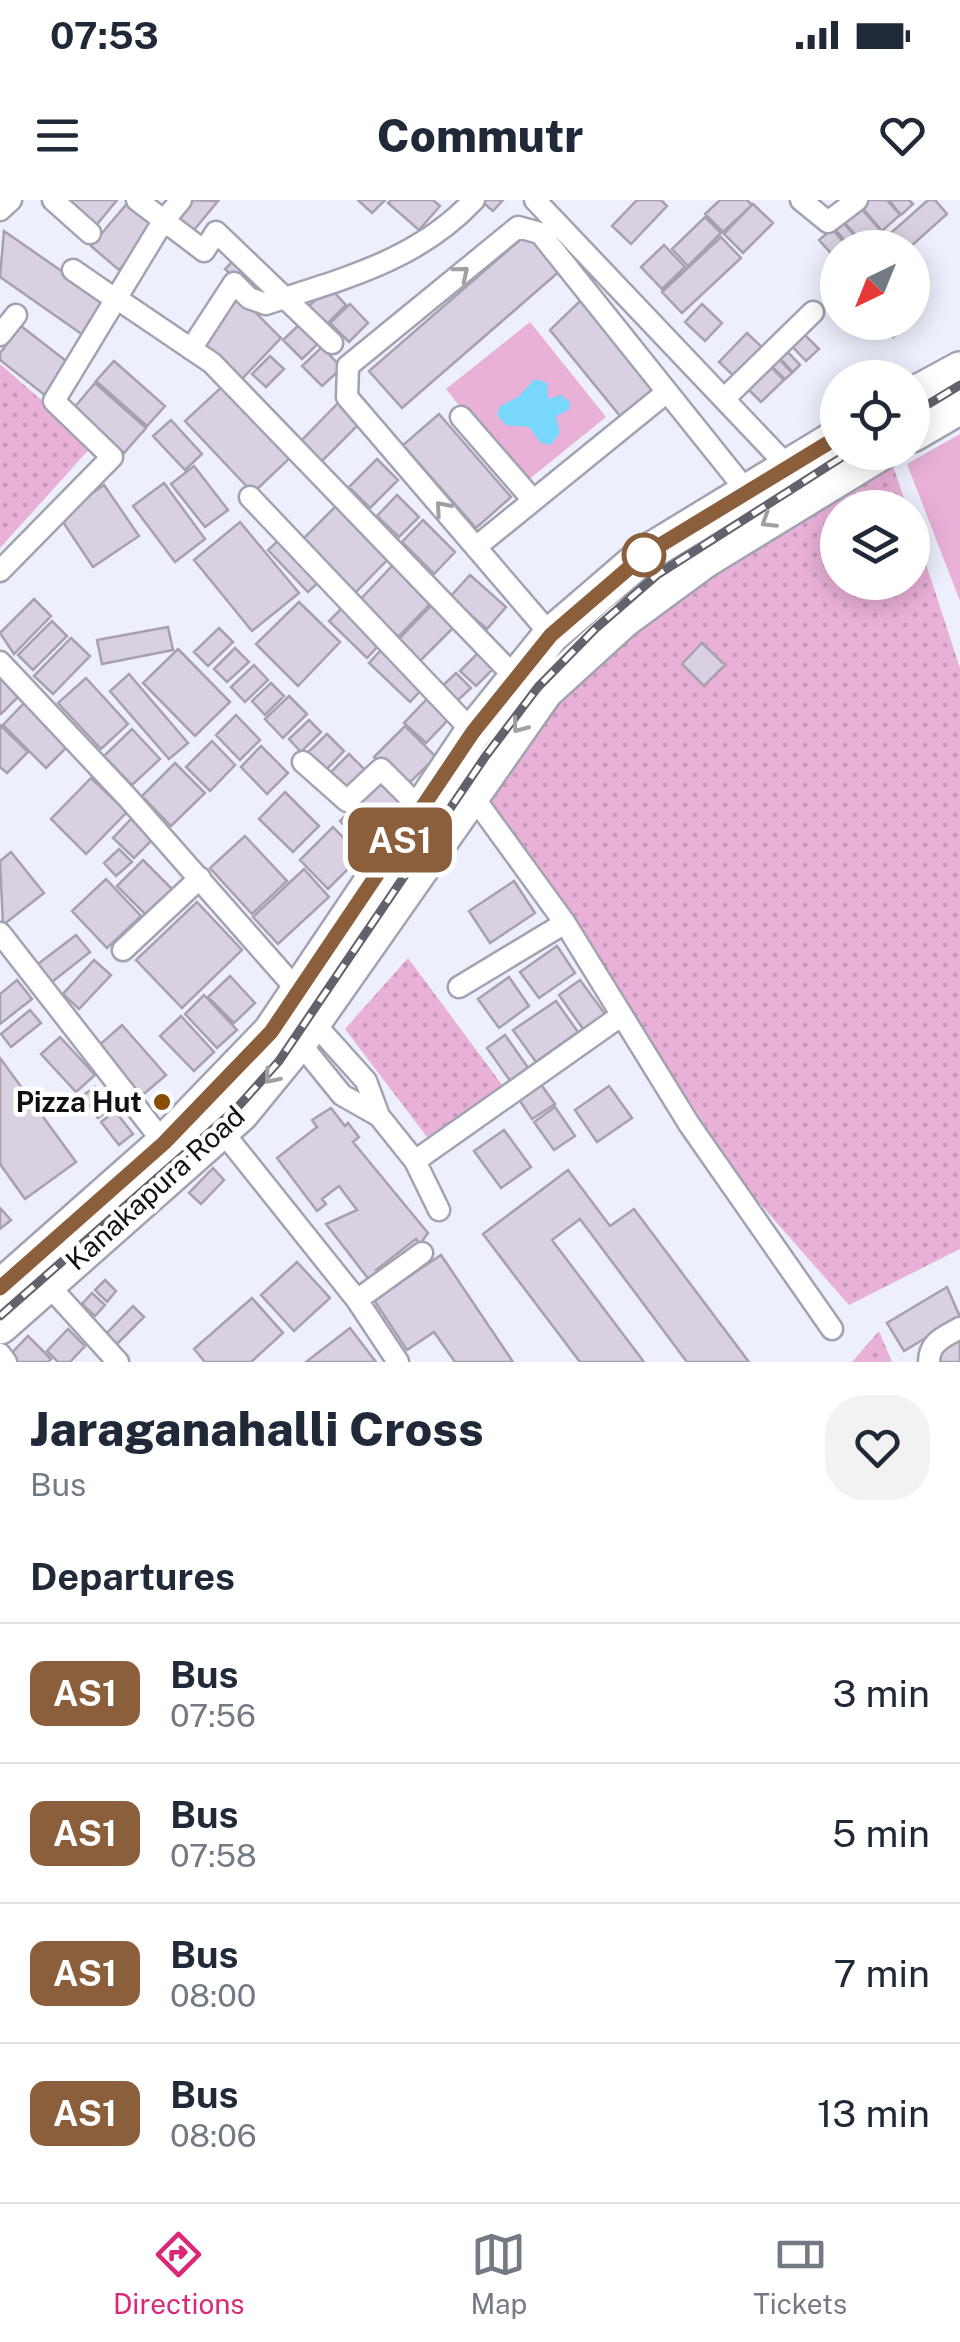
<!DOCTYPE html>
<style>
:root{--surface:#fff;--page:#f2f2f3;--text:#1f2937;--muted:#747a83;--line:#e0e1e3;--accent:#db2777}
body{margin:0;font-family:"Public Sans",sans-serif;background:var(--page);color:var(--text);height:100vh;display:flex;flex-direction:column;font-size:38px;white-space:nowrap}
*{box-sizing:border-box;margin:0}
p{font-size:32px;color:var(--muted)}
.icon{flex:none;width:55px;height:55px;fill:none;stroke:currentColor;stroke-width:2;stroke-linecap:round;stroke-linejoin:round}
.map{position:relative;height:1162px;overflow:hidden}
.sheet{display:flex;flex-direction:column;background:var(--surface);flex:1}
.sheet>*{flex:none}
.badge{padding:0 20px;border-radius:15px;font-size:35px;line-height:65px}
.needle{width:65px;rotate:223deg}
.tools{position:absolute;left:820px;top:30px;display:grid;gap:20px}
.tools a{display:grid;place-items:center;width:110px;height:110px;border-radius:50%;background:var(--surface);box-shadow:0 5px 25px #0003;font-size:50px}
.map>.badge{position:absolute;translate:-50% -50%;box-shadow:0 0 0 5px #fff}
h2{padding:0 30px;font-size:38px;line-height:90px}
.round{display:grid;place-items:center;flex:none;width:105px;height:105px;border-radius:40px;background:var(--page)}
.overview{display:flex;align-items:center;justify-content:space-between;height:170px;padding:0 30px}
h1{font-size:48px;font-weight:800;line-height:75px}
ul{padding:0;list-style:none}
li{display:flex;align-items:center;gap:30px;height:140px;padding:0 30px;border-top:2px solid var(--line)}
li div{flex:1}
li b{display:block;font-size:38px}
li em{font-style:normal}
li .badge{min-width:110px;font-weight:700;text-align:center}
.status{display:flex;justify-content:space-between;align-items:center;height:70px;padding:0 50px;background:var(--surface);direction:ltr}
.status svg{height:28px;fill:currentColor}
header{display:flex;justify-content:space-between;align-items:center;height:130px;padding:0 30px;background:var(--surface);font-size:45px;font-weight:800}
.tabs{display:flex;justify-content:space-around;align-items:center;height:140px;border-top:2px solid var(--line);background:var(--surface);font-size:28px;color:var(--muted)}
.tabs a{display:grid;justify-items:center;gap:5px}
.tabs .on{color:var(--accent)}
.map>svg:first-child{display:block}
</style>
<div class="status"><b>07:53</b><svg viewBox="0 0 49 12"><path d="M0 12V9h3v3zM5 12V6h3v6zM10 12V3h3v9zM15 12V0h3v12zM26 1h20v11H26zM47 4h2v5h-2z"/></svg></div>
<header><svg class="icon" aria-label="menu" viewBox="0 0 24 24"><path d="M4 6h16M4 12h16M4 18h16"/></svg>Commutr<svg class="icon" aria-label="heart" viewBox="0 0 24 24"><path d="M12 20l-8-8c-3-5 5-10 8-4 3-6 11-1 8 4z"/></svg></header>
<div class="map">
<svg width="960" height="1162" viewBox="0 0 960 1162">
<defs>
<pattern id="grass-dots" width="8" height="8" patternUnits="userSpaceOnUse" patternTransform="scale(2.5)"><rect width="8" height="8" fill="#e9b0d8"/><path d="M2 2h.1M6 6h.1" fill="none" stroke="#c796b9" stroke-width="1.8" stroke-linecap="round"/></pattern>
</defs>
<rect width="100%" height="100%" fill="#edeffd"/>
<path fill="url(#grass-dots)" d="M 0,164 L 93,245 L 0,348 Z
M 893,266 L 907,307 L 838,308 L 838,382 L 912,382 L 913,324 L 960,468 L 960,1049 L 849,1105 L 748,990 L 489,599 L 547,514 L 637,431 L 747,348 Z
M 408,758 L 503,886 L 427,937 L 345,829 Z
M 879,1131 L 892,1162 L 852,1162 Z"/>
<path fill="#e9b0d8" d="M 530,122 L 606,217 L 522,285 L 446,189 Z
M 960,234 L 960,401 L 907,264 Z"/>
<path fill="#79d7fb" d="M 535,179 L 547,183 L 548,199 L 561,195 L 570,202 L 569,210 L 556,216 L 560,233 L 551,245 L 541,243 L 529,227 L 506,225 L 497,215 L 500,206 L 518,197 Z"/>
<path fill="#d9d1e1" stroke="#a8a0af" stroke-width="2.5" d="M 61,0 L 117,0 L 94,28 Z
M 130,0 L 158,24 L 119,70 L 91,46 Z
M 188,0 L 218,1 L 189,36 L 171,21 Z
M 358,0 L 385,0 L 372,13 Z
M 391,0 L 433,0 L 440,6 L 419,30 L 388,3 Z
M 480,0 L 503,0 L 493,11 Z
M 637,0 L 661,0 L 667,6 L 631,44 L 612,26 Z
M 720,0 L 747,0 L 752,5 L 723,32 L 705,14 Z
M 869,0 L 887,0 L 900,15 L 882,31 L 861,6 Z
M 889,0 L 909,0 L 913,4 L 901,15 Z
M 928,0 L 935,0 L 947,14 L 909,48 L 874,48 Z
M 753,4 L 773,23 L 743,53 L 724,34 Z
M 858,5 L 881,31 L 865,45 L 842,20 Z
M 705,17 L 721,33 L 688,66 L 672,49 Z
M 842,21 L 863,46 L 861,48 L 851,48 L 834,28 Z
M 832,29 L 849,48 L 838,48 L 838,61 L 819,40 Z
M 4,31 L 106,102 L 83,135 L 0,77 Z
M 528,33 L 561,70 L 402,208 L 369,171 Z
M 721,37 L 741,58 L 682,113 L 662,92 Z
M 664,45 L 685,67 L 662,89 L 641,67 Z
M 237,57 L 264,85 L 252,96 L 225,69 Z
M 329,87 L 346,105 L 326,125 L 308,107 Z
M 240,97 L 281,138 L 240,181 L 198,140 Z
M 580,101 L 656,188 L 620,216 L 550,130 Z
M 350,104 L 368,123 L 349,142 L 330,123 Z
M 702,104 L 722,123 L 705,141 L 685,122 Z
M 304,120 L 323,139 L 302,159 L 283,140 Z
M 880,122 L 906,122 L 907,124 L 893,137 Z
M 21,126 L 70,164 L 46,196 L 0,160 L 0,153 Z
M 799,129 L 819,149 L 806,161 L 787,141 Z
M 747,133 L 766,151 L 738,180 L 719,162 Z
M 782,146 L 800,165 L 793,172 L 775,153 Z
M 322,147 L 342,168 L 322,186 L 302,166 Z
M 775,155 L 792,173 L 785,179 L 767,162 Z
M 270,156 L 284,169 L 266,187 L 252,174 Z
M 114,161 L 165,206 L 147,226 L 96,181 Z
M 767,163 L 784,180 L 761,202 L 744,185 Z
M 95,183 L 146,228 L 124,253 L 73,209 Z
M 226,183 L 293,255 L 253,293 L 185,221 Z
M 338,203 L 359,224 L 321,262 L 300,242 Z
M 439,214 L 511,297 L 476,328 L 403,245 Z
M 171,220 L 202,254 L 185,270 L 153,236 Z
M 377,259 L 398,280 L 370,308 L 349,287 Z
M 194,266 L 228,310 L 205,327 L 171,284 Z
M 164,283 L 205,339 L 175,362 L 133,306 Z
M 104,285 L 139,336 L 93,367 L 59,316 Z
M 397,295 L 419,317 L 399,337 L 377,316 Z
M 339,303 L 392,355 L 352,396 L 299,343 Z
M 423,320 L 455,352 L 434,374 L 402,342 Z
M 240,322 L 299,393 L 252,431 L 194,360 Z
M 281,338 L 321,380 L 308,392 L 268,350 Z
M 394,364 L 432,402 L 395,440 L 357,403 Z
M 470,375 L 506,407 L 487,429 L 450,397 Z
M 34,399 L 51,416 L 14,454 L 0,433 Z
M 299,402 L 340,442 L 298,486 L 256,444 Z
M 435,402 L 457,424 L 419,462 L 397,441 Z
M 342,408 L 379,445 L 367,458 L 329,421 Z
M 52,421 L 67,436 L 33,470 L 18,455 Z
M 168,427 L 173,450 L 102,464 L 97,440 Z
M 219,428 L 233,442 L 208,466 L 194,452 Z
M 71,438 L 90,456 L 53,494 L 34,476 Z
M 702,443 L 725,465 L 704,486 L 682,464 Z
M 235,448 L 249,462 L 227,482 L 214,469 Z
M 178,449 L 230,502 L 195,536 L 143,483 Z
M 382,449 L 423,488 L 410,502 L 369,463 Z
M 482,449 L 498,464 L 476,486 L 460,471 Z
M 254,465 L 268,480 L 245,502 L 231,487 Z
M 456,473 L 471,488 L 455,503 L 440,488 Z
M 129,474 L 188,543 L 169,559 L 110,491 Z
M 0,477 L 19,496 L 1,514 L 0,513 Z
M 86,478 L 128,524 L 101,549 L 58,503 Z
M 271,483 L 284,496 L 265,515 L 252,501 Z
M 289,496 L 307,514 L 283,538 L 265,519 Z
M 427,499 L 448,520 L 426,543 L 404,523 Z
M 26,501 L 70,544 L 46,568 L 3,525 Z
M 236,515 L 260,540 L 240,560 L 216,535 Z
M 309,520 L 321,532 L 301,552 L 289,539 Z
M 0,525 L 28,552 L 7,573 L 0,567 Z
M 405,526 L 436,557 L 404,588 L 374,557 Z
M 132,529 L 160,559 L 132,585 L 104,556 Z
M 327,534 L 344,551 L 323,573 L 305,555 Z
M 212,541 L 235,565 L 210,591 L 186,567 Z
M 261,546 L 288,573 L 267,594 L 241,567 Z
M 349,554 L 369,574 L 346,597 L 326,577 Z
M 175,563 L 205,593 L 171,626 L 142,596 Z
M 91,578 L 127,612 L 86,654 L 51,619 Z
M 381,580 L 406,606 L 365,646 L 340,621 Z
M 285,592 L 319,626 L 293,652 L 259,619 Z
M 131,619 L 152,640 L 134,658 L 113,638 Z
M 333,627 L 361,656 L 328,689 L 300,660 Z
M 245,636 L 287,681 L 252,714 L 210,668 Z
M 119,649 L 132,662 L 116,676 L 104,663 Z
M 11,652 L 44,693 L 3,725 L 0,661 Z
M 143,660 L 174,691 L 148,717 L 117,686 Z
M 304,669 L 329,697 L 278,744 L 253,717 Z
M 106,679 L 141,716 L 107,748 L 72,711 Z
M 514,681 L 535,713 L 490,743 L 469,711 Z
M 197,702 L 242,750 L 182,808 L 136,760 Z
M 76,735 L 90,752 L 52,782 L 38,764 Z
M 557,746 L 575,773 L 539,798 L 520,772 Z
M 94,760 L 111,775 L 79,809 L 63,794 Z
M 230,776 L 255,803 L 234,823 L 208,797 Z
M 509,777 L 529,806 L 499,828 L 478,799 Z
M 17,780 L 32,799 L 0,824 L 0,794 Z
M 580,780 L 605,814 L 583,829 L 559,795 Z
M 204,795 L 237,830 L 217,848 L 185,814 Z
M 556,801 L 578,832 L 536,862 L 513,830 Z
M 30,810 L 41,823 L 11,847 L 1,834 Z
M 181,816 L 214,852 L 194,871 L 160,836 Z
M 122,825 L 166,875 L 139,898 L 96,848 Z
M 505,835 L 529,869 L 511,882 L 487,848 Z
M 60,837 L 95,875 L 76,892 L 41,854 Z
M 0,858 L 76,962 L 25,999 L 0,964 Z
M 540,883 L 555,904 L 532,919 L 518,898 Z
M 609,886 L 632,918 L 597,942 L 575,910 Z
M 95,887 L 111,909 L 98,918 L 82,896 Z
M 555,907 L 575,936 L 554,950 L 534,922 Z
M 331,908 L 345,926 L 348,923 L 359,937 L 353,942 L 428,1033 L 420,1044 L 416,1039 L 376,1070 L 378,1074 L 370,1081 L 326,1024 L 357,1010 L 339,986 L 322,999 L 326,1004 L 317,1011 L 277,958 L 317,927 L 312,920 Z
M 115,911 L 133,934 L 119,945 L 101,922 Z
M 504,930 L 531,967 L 501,988 L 474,951 Z
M 213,968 L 224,980 L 201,1004 L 189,993 Z
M 568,970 L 610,1026 L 634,1009 L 749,1162 L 687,1162 L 580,1019 L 552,1040 L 644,1162 L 580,1162 L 483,1034 Z
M 0,1008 L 11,1020 L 0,1029 Z
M 441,1055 L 513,1162 L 455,1162 L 434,1132 L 407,1150 L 374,1100 Z
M 297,1062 L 330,1098 L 294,1131 L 261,1095 Z
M 105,1080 L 116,1091 L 107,1102 L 95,1090 Z
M 947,1087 L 960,1117 L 904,1151 L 887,1123 Z
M 92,1093 L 105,1105 L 95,1116 L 82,1104 Z
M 252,1098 L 283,1133 L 251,1162 L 205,1162 L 194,1149 Z
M 133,1106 L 144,1117 L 117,1144 L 106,1134 Z
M 350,1128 L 376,1162 L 306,1162 Z
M 68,1129 L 85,1146 L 70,1162 L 58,1162 L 47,1151 Z
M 28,1136 L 51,1159 L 48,1162 L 12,1162 L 7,1158 Z
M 960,1140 L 960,1162 L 940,1162 L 935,1151 Z"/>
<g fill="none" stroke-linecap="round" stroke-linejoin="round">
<g stroke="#a1a3b3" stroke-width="25">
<path id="street" d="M 53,0 L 90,33
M 137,0 L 204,51 L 216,32 L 332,143
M 535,0 L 795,274
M 801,0 L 828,22 L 857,0
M 0,10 L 11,0
M 73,70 L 115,99
M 116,98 L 212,163 L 514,476
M 0,135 L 16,115
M 191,149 L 234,83 L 249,98 L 266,104 C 342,79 417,61 474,0
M 726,197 L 813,112
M 461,217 L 533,300
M 250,297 L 473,532
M 476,347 L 667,192
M 0,371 L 112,257 L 54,201 L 162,23 L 181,0
M 551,435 L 347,197 L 348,166 L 518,27 L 540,33 L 745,289
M 0,462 L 128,598 L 298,791
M 303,562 L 347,601 L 381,569 L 421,609
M 472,595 L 565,723 L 689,924 L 832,1129
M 0,733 L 164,943
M 123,750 L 200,678
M 459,787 L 565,723
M 299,842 L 342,895 L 379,916 L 366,881 L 313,822
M 379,916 L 415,961 L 439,1010
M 222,931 L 357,1100 L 398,1162
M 415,961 L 622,815
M 42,1078 L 118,1162
M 357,1100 L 422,1053
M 0,1154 L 6,1162
M 929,1162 C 929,1142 944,1137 960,1128"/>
</g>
<g stroke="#a1a3b3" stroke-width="40">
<path id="highway" d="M 912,196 L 960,170
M 912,234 L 960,206
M 0,1088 L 164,943 L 271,832 L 473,532 L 551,435 L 644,355 L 838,237
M 0,1126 L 240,914 L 299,842 L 545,491 L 623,420 L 706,359 L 881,252"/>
</g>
<use href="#street" stroke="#fff" stroke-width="20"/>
<use href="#highway" stroke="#fff" stroke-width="35"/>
<g stroke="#61626b" stroke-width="9">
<path id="rail" d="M 912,214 L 960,185
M 0,1116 L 236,909 L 279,861 L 485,557 L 538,487 L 596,428 L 657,375 L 850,252"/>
</g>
<use href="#rail" stroke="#fff" stroke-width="5" stroke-dasharray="15" stroke-linecap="butt"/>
</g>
<defs><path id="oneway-chevron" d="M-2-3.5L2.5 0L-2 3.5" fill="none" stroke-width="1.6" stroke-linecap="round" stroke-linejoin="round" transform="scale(2.5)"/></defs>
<g stroke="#9fa0a2">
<use href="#oneway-chevron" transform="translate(462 73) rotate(-39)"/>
<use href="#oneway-chevron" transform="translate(442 308) rotate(-131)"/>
<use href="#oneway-chevron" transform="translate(768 321) rotate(148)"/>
<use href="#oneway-chevron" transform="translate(519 526) rotate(127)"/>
<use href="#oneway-chevron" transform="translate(271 877) rotate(130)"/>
</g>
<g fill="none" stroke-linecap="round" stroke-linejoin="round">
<g stroke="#fff" stroke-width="22">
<path id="line" d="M 0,1088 L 164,943 L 271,832 L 473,532 L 551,435 L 644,355 L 838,237"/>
</g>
<use href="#line" stroke="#8b5e3c" stroke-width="15"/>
</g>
<circle fill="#fff" stroke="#8b5e3c" stroke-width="5" cx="644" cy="355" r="20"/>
<circle fill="#874d03" stroke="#fff" stroke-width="4" cx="162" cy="902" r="10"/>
<g text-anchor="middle" stroke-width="9" stroke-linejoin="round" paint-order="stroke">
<g font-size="28" font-weight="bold" fill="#101116" stroke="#fff" text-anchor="end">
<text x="142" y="912">Pizza Hut</text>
</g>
<g font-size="28" fill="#101116" stroke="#fff">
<text transform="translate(155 988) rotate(-42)" y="10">Kanakapura Road</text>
</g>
</g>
</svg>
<div class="tools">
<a><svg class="needle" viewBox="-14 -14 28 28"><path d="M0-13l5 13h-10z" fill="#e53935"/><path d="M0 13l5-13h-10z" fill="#747a83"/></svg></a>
<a><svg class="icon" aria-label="locate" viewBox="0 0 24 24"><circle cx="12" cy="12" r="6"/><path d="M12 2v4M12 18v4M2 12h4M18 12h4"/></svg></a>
<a><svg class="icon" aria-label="layers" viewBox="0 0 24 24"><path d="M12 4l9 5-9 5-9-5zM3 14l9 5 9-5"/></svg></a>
</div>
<b class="badge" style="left:400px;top:640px;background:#8b5e3c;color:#fff">AS1</b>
</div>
<section class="sheet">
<div class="overview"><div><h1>Jaraganahalli Cross</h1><p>Bus</p></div><a class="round"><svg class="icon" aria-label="heart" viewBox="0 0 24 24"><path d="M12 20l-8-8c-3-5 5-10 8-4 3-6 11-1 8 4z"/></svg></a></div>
<h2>Departures</h2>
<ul>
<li><span class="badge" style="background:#8b5e3c;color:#fff">AS1</span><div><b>Bus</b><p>07:56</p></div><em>3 min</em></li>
<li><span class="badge" style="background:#8b5e3c;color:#fff">AS1</span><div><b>Bus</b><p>07:58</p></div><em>5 min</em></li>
<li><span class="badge" style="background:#8b5e3c;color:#fff">AS1</span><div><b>Bus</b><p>08:00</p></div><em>7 min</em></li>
<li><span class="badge" style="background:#8b5e3c;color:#fff">AS1</span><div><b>Bus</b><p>08:06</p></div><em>13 min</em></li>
</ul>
</section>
<nav class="tabs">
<a class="on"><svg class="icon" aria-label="directions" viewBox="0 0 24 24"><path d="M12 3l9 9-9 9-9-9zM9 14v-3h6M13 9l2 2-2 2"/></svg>Directions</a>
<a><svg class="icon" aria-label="map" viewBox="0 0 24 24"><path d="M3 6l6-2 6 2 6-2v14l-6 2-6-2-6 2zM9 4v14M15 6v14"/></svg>Map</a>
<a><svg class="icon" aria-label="tickets" viewBox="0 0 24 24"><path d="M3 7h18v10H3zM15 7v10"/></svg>Tickets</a>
</nav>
